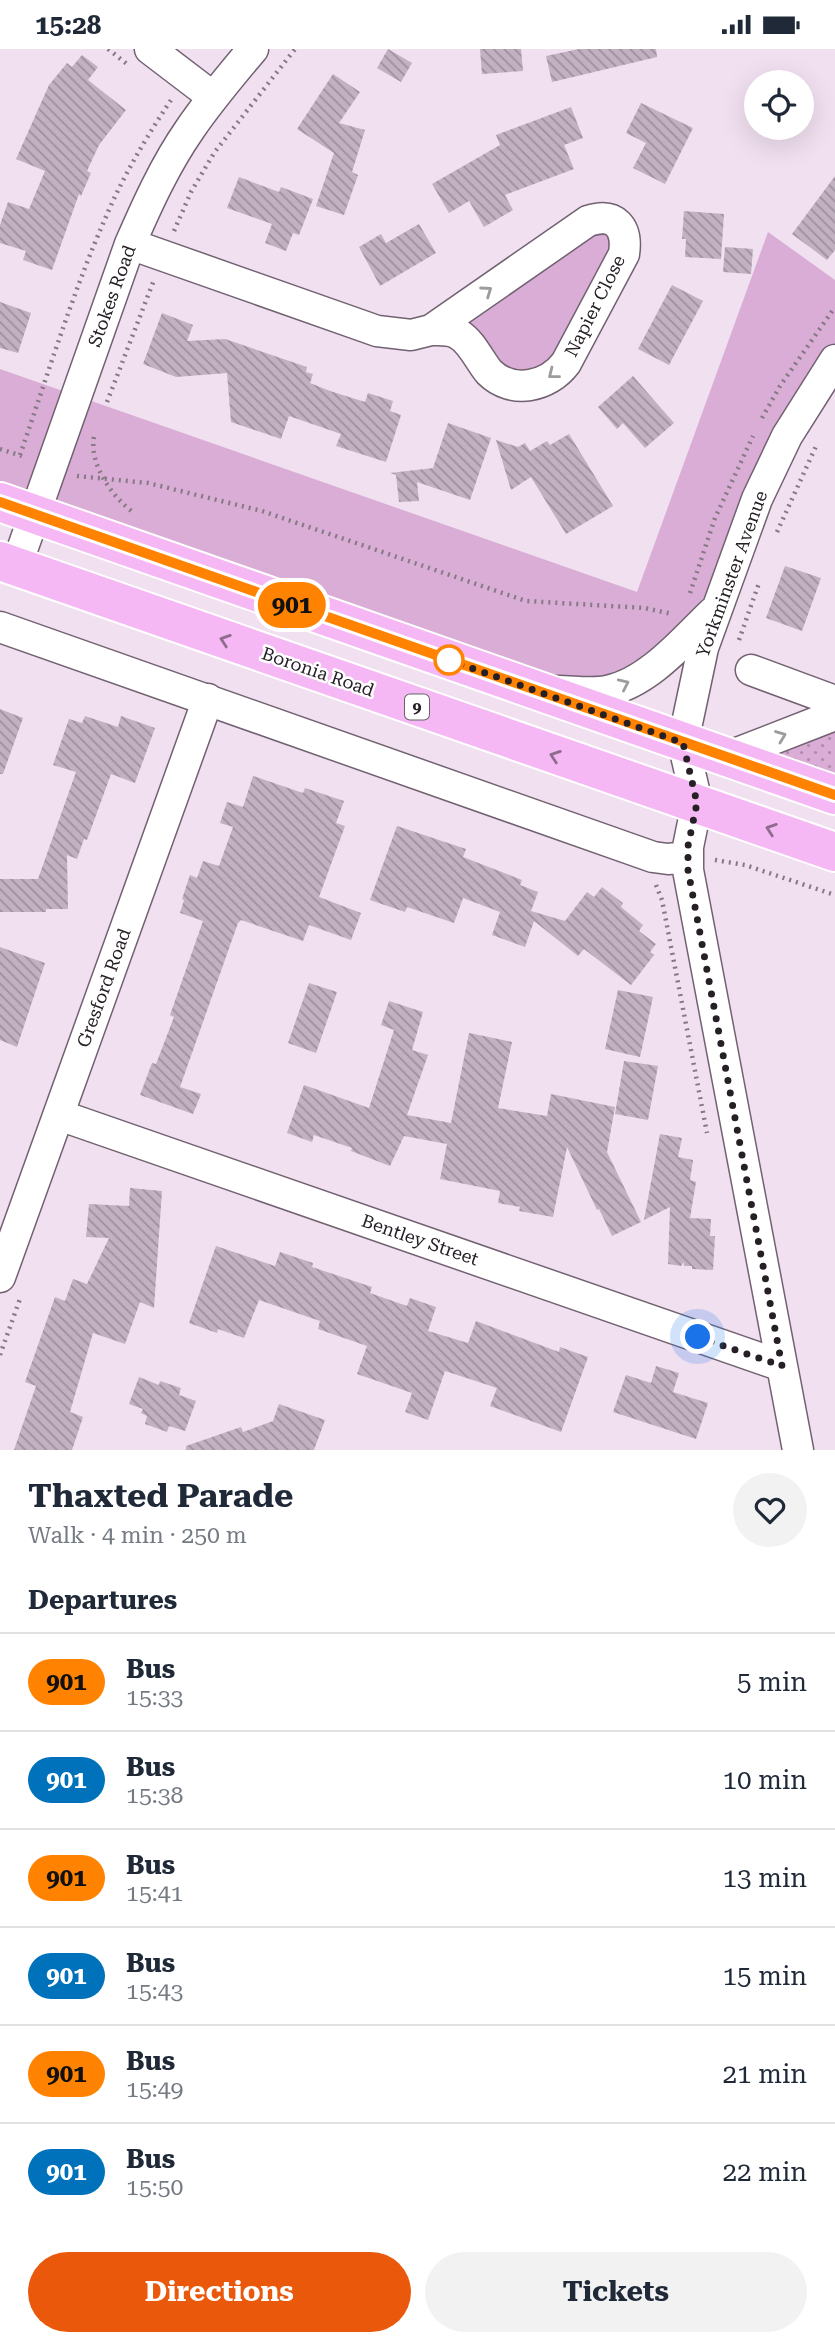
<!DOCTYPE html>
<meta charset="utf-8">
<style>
:root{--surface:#fff;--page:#f2f2f3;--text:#1f2937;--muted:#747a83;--line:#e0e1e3;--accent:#ea580c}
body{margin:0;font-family:"Roboto Serif",serif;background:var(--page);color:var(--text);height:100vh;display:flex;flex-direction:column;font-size:26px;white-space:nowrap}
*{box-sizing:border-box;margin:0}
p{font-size:23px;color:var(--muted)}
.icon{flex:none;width:38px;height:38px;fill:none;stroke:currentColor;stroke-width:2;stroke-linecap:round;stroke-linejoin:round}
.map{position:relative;height:1401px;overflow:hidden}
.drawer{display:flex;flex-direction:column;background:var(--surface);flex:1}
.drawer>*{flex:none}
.badge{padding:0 14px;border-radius:23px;font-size:24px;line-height:46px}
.buttons{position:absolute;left:744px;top:21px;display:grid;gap:14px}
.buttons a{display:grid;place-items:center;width:70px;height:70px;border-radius:50%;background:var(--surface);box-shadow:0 7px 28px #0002;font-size:35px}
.you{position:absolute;width:35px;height:35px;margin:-18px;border:5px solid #fff;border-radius:50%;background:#1a73e8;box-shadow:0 0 0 10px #1a73e833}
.map>.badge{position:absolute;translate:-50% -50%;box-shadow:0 0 0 4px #fff}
h2{padding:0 28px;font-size:26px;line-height:63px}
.round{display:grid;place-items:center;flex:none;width:74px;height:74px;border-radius:37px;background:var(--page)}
.summary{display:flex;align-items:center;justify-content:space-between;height:119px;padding:0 28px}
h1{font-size:33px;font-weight:700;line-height:52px}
.primary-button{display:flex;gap:14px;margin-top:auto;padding:14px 28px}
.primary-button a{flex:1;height:80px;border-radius:42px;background:var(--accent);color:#fff;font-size:28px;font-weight:700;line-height:80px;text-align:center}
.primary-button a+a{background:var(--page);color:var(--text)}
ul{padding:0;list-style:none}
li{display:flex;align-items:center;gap:21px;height:98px;padding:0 28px;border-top:2px solid var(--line)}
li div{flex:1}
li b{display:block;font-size:26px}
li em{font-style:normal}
li .badge{min-width:77px;font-weight:700;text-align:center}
.status{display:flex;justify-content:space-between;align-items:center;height:49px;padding:0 35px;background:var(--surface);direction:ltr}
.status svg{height:19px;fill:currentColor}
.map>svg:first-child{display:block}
</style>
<div class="status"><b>15:28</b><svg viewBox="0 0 49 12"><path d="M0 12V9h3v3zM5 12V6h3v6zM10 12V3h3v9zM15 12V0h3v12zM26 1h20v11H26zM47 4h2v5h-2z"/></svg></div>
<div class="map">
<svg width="835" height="1401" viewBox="0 0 835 1401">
<defs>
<pattern id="grass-dots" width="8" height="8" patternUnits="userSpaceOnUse" patternTransform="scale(1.75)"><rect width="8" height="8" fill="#d9add6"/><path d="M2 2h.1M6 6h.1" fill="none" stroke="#b08cad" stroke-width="1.8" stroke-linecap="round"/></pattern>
<pattern id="building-back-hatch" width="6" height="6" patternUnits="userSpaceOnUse" patternTransform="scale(1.75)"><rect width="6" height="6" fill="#c2b1c1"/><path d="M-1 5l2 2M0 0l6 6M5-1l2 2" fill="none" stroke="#9d909d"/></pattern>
</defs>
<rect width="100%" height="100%" fill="#f1e0f0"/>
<path fill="url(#grass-dots)" d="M 835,666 L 835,746 L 727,708 Z"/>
<path fill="#d9add6" d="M 579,178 L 622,179 L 566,314 L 531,337 L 449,281 Z
M 768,183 L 835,231 L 835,311 L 700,576 L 587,643 L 0,453 L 0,320 L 637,543 Z"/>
<path fill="url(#building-back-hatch)" d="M 388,0 L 412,14 L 401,33 L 377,19 Z
M 480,0 L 521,0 L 523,22 L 482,25 Z
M 579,0 L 656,0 L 657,8 L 552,33 L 546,7 Z
M 82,6 L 98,18 L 88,31 L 126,61 L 99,96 L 87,122 L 91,124 L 81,147 L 79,145 L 52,221 L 23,211 L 26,202 L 0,194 L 0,176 L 8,153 L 29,160 L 45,122 L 16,110 L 49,36 L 67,14 L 72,18 Z
M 333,25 L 360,43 L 339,74 L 365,81 L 352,123 L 358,126 L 344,166 L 316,157 L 334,104 L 297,80 Z
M 641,54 L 693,79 L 665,135 L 633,119 L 646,94 L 626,84 Z
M 571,58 L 583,89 L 564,96 L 574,120 L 505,146 L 513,161 L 484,178 L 469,152 L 449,164 L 432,135 L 500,96 L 496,86 Z
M 835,127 L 835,201 L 827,211 L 792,185 Z
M 239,128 L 279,143 L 281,138 L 313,150 L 299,186 L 293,184 L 286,202 L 265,194 L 272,175 L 227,159 Z
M 684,162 L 724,165 L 721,210 L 685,208 L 686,190 L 682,190 Z
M 419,175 L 436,204 L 380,237 L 359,198 L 381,185 L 386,194 Z
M 725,198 L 753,200 L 751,225 L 723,223 Z
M 672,236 L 703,252 L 669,316 L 638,300 Z
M 0,253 L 31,264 L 18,304 L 0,299 Z
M 162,264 L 193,276 L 187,292 L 225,290 L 307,318 L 306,323 L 313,325 L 310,334 L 330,342 L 365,353 L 368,344 L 393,352 L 390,362 L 401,366 L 386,413 L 336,397 L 341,385 L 289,367 L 281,390 L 231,373 L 227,324 L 176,328 L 143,315 Z
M 633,327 L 674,374 L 645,399 L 623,374 L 617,380 L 598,358 Z
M 448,374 L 491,389 L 470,451 L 417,433 L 419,452 L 399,453 L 396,426 L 390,424 L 433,419 Z
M 569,385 L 613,457 L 566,485 L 531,428 L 511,441 L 496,391 L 518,398 L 525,394 L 530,402 L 547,392 L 550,396 Z
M 785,517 L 821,529 L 802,582 L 766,569 Z
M 0,660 L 23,669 L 3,725 L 0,725 Z
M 85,667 L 118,678 L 121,667 L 155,679 L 135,734 L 111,725 L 87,791 L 84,790 L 77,810 L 67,806 L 68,860 L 46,860 L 46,863 L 0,863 L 0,830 L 38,830 L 76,723 L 53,716 L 69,670 L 82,674 Z
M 253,727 L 303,744 L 305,739 L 344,752 L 336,774 L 345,777 L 319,848 L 361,864 L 351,891 L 309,876 L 303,892 L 241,871 L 238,874 L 180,1038 L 201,1045 L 193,1065 L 140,1046 L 152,1014 L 156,1015 L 174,968 L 170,966 L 203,872 L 180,864 L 184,851 L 182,850 L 190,826 L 197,829 L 203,812 L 219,817 L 233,778 L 220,774 L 227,753 L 243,758 Z
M 397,777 L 466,800 L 463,808 L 522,831 L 520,836 L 538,843 L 531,862 L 565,872 L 587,843 L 594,848 L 602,838 L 623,854 L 621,858 L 643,876 L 639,882 L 656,895 L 650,903 L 654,906 L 631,936 L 584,900 L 578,907 L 534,872 L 525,898 L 492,886 L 500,863 L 463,849 L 454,874 L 407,858 L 405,863 L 370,851 Z
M 0,898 L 45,914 L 17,998 L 0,991 Z
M 309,934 L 337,943 L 316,1004 L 288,994 Z
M 618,941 L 653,948 L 640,1008 L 605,1000 Z
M 389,952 L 423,963 L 412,1001 L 428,1006 L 407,1066 L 451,1074 L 469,984 L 512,993 L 498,1059 L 547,1067 L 551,1045 L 615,1058 L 607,1103 L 641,1173 L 612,1187 L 599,1160 L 597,1161 L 567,1098 L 553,1168 L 519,1162 L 520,1158 L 498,1154 L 500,1142 L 440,1130 L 447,1095 L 404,1087 L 390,1117 L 351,1102 L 352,1099 L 314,1086 L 312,1093 L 287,1084 L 304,1036 L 369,1059 L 394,981 L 381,976 Z
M 624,1012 L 658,1017 L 648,1071 L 615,1065 Z
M 660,1085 L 682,1089 L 678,1108 L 693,1111 L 690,1131 L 696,1133 L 690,1169 L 711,1170 L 710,1187 L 715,1187 L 713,1221 L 692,1220 L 692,1217 L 684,1217 L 684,1213 L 681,1217 L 668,1215 L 670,1158 L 644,1171 Z
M 130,1139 L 162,1142 L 154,1259 L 140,1253 L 125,1295 L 93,1284 L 70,1363 L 83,1368 L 72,1401 L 14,1401 L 36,1337 L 25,1333 L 55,1248 L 65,1252 L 73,1230 L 87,1235 L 109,1189 L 86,1188 L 89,1155 L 129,1157 Z
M 216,1197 L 275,1217 L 280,1203 L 313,1214 L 312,1218 L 372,1238 L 370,1244 L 407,1257 L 410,1249 L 436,1258 L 428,1282 L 468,1294 L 476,1272 L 559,1303 L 560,1298 L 588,1308 L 561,1383 L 490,1357 L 497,1339 L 445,1322 L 428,1371 L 405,1363 L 412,1344 L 357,1325 L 367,1297 L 318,1280 L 320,1272 L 259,1251 L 244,1289 L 218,1280 L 217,1284 L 189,1274 Z
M 656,1317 L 679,1324 L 673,1343 L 708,1354 L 696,1390 L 613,1363 L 626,1326 L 651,1334 Z
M 139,1328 L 159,1336 L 160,1332 L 181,1339 L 179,1346 L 196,1352 L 185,1382 L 169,1377 L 167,1383 L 145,1375 L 147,1367 L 141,1364 L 143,1360 L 129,1355 Z
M 279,1355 L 325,1371 L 314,1401 L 186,1401 L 186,1397 L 241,1378 L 243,1383 L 273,1372 Z"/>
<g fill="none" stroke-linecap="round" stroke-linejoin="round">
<g stroke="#726271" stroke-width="33">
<path id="minor" d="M 150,0 L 213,48
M 130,195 L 377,282 L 411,286 L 431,281 L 588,172 C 615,163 628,178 624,205 L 566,314 C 548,338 512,346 489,323 C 479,311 472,293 458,285 C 450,280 440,281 431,281
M 16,518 L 130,195 C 147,156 165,116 190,80 C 209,52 231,26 253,0
M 0,578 L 653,808 L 668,810 L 687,808
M 751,621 L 835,652
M 558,642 C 574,642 591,645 607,642 C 648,634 683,592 712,564
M 727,708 L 835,666
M 59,1066 L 782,1317
M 0,1228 L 208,650
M 798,1401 L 688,821 L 688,798 L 697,754 L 683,693 L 703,599 L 757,450 L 787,387 L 835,311"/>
</g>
<g stroke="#fff" stroke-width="42">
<path id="primary" d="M 0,453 L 835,746
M 0,512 L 835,803"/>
</g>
<path stroke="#857a84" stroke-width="4.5" stroke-dasharray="2 5" stroke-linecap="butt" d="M 108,0 L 127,15
M 174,182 L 191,143 L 214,104 L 295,0
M 107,353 L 154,231
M 762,369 L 780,337 L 835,258
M 94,388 C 89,415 112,448 133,463
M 0,400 L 22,407
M 20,406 C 48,325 73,242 108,163 C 125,124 147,87 171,51
M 77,427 L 148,434 L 262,462 L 526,552 L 645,559 L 672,565
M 777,483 L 817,395
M 690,544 L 715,469 L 753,387
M 739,591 L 759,534
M 715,811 L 745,816 L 835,846
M 656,836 L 662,851 L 707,1084
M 0,1306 L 21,1247"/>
<use href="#minor" stroke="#fff" stroke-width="30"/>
<use href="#primary" stroke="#f5b8f4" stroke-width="38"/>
</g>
<defs><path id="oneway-chevron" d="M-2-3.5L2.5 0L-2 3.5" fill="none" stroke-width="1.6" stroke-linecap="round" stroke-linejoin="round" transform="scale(1.75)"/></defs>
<g stroke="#9d9b9d">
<use href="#oneway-chevron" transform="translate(487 242) rotate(-35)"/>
<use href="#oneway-chevron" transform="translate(553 325) rotate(142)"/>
<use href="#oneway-chevron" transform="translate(624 635) rotate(-25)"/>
<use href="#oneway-chevron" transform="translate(781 687) rotate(-21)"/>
</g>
<g stroke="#8e6c8d">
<use href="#oneway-chevron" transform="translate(225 591) rotate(-161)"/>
<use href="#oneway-chevron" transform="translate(555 707) rotate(-161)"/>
<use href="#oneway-chevron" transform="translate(771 780) rotate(-161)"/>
</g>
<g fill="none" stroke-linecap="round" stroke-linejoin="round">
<g stroke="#fff" stroke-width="16">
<path id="line" d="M 0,453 L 835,746"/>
</g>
<use href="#line" stroke="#ff8200" stroke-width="10"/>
<path stroke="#262026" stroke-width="7" stroke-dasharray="0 12.6" d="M 449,611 L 683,694 L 697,754 L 688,797 L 688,821 L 782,1317 L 698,1288"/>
</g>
<circle fill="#fff" stroke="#ff8200" stroke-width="3.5" cx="449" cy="611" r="14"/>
<g text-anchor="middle" stroke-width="5" stroke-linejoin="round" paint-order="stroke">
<rect fill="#fff" stroke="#676367" stroke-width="2" x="405" y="645.5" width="24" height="25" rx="5"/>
<g font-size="16" font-weight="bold" fill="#262026">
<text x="417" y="664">9</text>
</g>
<g font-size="18" fill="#262026" stroke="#fff">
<text transform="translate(112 247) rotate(-70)" y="6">Stokes Road</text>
<text transform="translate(595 257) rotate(-63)" y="6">Napier Close</text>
<text transform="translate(732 525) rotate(-70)" y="6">Yorkminster Avenue</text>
<text transform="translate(318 623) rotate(19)" y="6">Boronia Road</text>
<text transform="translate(104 939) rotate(-70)" y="6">Gresford Road</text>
<text transform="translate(420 1191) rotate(19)" y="6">Bentley Street</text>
</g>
</g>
</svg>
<div class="buttons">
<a><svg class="icon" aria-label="locate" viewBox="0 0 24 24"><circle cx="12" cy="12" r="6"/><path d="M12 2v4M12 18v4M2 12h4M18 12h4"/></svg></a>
</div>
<div class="you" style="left:698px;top:1288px"></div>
<b class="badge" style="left:292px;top:556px;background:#ff8200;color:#111">901</b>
</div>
<section class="drawer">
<div class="summary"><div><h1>Thaxted Parade</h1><p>Walk · 4 min · 250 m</p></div><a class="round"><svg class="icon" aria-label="heart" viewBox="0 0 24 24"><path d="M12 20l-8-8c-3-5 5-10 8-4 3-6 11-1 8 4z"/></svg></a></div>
<h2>Departures</h2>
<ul>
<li><span class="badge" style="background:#ff8200;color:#111">901</span><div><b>Bus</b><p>15:33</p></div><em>5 min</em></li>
<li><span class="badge" style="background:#0072bc;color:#fff">901</span><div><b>Bus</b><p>15:38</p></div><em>10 min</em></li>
<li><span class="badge" style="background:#ff8200;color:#111">901</span><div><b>Bus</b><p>15:41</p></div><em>13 min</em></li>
<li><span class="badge" style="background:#0072bc;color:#fff">901</span><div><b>Bus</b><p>15:43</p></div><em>15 min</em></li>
<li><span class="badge" style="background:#ff8200;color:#111">901</span><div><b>Bus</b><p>15:49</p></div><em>21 min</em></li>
<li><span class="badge" style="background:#0072bc;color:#fff">901</span><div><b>Bus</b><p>15:50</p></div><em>22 min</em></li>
</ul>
<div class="primary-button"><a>Directions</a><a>Tickets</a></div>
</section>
